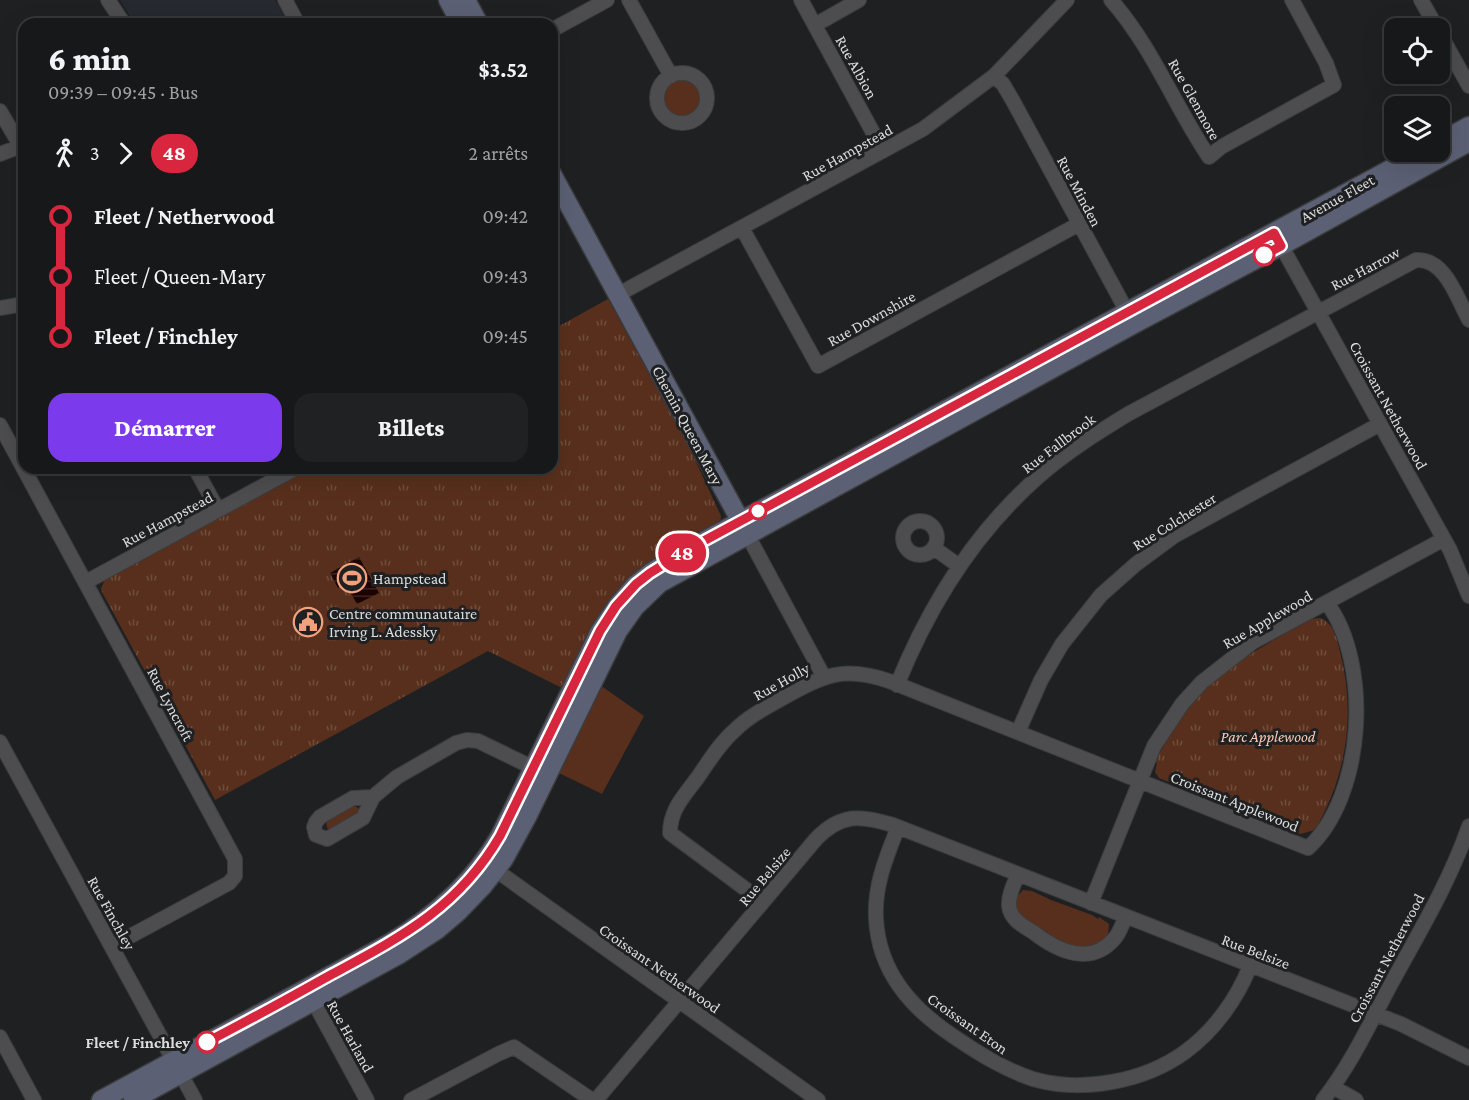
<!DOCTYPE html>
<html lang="fr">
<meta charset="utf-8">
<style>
:root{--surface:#17181a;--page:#202123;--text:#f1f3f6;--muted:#9ea0a2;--line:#363739;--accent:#7c3aed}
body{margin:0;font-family:"Crimson Pro",serif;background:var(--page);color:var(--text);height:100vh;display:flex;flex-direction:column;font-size:22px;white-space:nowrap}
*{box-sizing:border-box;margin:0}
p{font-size:20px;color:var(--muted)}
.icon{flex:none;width:33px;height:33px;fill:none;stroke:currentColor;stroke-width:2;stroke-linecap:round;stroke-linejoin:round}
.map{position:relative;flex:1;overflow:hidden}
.details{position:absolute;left:18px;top:18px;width:540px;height:456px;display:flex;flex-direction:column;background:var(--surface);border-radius:18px;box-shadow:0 6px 24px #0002,0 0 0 2px var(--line)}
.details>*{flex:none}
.badge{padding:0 12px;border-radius:20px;font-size:21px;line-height:39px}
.buttons{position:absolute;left:1384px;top:18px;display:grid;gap:12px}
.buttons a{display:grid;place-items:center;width:66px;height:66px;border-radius:12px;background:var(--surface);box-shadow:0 6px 24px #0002,0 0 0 2px var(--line);font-size:30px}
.map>.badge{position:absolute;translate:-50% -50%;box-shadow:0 0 0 3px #fff}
.legs{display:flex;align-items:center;gap:9px;height:66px;padding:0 30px;font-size:20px}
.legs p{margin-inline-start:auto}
.overview{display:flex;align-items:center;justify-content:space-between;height:102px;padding:0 30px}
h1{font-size:33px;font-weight:800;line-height:45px}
.cta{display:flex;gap:12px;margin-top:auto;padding:12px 30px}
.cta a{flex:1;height:69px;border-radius:18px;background:var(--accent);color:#fff;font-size:24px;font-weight:800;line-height:69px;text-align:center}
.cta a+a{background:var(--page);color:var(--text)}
ul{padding:0 30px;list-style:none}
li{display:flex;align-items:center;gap:21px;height:60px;font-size:22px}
li i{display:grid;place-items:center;width:9px;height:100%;margin:0 8px;background:currentColor}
li i::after{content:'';width:15px;height:15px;margin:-8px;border:4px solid;border-radius:50%;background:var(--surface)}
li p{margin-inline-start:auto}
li:first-child i{background:linear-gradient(#0000 50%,currentColor 0)}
li:last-child i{background:linear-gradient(currentColor 50%,#0000 0)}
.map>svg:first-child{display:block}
</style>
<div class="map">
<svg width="1469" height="1100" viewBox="0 0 1469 1100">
<defs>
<pattern id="park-tufts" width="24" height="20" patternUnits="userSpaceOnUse" patternTransform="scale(1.5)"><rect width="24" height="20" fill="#582f1c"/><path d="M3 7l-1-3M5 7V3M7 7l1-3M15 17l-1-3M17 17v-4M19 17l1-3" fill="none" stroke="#6f4d3d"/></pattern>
<pattern id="water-rules" width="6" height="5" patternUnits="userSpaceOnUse" patternTransform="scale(1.5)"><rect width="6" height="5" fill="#1c0200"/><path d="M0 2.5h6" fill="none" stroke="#3c2625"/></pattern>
</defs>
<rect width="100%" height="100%" fill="#1f2022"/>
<path fill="#272931" d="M 120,0 L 275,0 L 289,24 L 135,24 Z"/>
<path fill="#582f1c" d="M664 99a19 19 0 1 1 38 0a19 19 0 1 1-38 0Z
M 600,685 L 644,716 L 602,794 L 559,773 Z
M 353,804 L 359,809 L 356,815 L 333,830 L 327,828 L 326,821 Z
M 1023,890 L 1032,891 L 1051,900 L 1092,915 L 1098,919 L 1099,917 L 1109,924 L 1108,936 C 1083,965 1038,932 1017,912 L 1015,899 Z"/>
<path fill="url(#park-tufts)" d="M 608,299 L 691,451 L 721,516 L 720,523 L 659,556 L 646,565 L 564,689 L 488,651 L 215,800 L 102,592 L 101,589 L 105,579 L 309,468 L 552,468 L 552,330 Z
M 1320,618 C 1334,623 1337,639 1340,652 C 1356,714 1347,774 1315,830 L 1300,834 L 1159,778 L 1155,772 L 1157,763 L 1155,762 C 1196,682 1235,661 1312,619 Z"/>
<path fill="url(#water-rules)" d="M 359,557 L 379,593 L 357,604 L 345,583 L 338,588 L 330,573 Z"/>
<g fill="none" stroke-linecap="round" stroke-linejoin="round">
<g stroke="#3b3c3e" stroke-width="16">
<path id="street" d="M 108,0 L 124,24
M 285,0 L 298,24
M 629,0 L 671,76
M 801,0 L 883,151
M 1111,0 C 1153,48 1174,105 1209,157 L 1221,147 L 1334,85 L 1326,63 L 1292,0
M 1421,0 L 1437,28
M 815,25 L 859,0
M 552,30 L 607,0
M 1440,34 L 1469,86
M657 98a25 25 0 1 1 50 0a25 25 0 1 1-50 0Z
M 994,76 L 1003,84 L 1013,101 L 1131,319
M 0,111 L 24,152
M 0,154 L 21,146
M 742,228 L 818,366 L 1079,224
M 1277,238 L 1450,550 L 1469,596
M 617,295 L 923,129 L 994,76 L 1067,0
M 0,308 L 24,304
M 0,425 L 235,859 L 235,876 L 229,883 L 112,946
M 195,468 L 218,510
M903 538a17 17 0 1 1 34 0a17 17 0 1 1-34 0Z
M 747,534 L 824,677
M 934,548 L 959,566
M 86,582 L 296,468
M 897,685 C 929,606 973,534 1038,477 C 1065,453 1097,433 1128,414 L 1416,260 C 1445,258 1457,298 1469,320
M 1018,732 L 1041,680 L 1062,644 L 1101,595 L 1136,564 L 1174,536 L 1380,424
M 0,742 L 195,1100
M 373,797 L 353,798 L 320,817 L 316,822 L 314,827 L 316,835 L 327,839 L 363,818 L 373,797 L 397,777 L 456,743 L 467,740 L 478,741 L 540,771
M 898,827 C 886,858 874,886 876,919 C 879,972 911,1008 953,1036 C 978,1053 1003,1069 1033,1079 C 1081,1093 1144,1082 1185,1052 C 1214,1031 1237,999 1250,966
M 490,866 L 818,1100
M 1018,874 C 1014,884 1008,896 1009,906 C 1010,919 1023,926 1033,932 C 1057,951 1091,967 1115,938 C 1120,932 1122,924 1126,917
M 763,902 L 670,833 C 670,809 685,795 698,777 C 709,761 720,743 735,730 C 748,717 765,708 781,699 C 823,676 841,665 889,681 L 1308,848 C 1365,796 1372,664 1327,603
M 1091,903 L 1154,746 L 1182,704 L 1202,682 L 1253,642 L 1444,539
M 309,993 L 367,1100
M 0,1037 L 34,1100
M 1333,1087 L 1356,1100
M 411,1100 L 498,1054 L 514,1047 L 592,1100
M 596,1100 L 816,839 C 841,813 861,815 893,825 L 1401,1024 L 1469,1058
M 1323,1100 C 1351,1065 1371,1021 1392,982 C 1420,931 1450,881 1469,826"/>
</g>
<g stroke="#3b3c3e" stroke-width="21">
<path id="secondary" d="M 448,0 L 461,24
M 466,0 L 479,24
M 1440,142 L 1469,126
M 552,174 L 746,531
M 101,1100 L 390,943 C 435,916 474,882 500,836 L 600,631 L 617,606 L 636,584 L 650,573 L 687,550 L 1422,152
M 133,1100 L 400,954 L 437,930 L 458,912 L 483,886 L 504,859 L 527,817 L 618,631 L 635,607 L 660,583 L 1134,324 L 1281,246 L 1469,142"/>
</g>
<use href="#street" stroke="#4d4d50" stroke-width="14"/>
<use href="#secondary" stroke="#5b6074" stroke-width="18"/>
</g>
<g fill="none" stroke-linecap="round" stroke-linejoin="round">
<g stroke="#fff" stroke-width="14">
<path id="line-1" d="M 207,1042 C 247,1021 286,1000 325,978 C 397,939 457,910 500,836 L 600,631 L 616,606 L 636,584 L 650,573 L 687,550 L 1274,233 L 1281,246 L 1264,255"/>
</g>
<use href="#line-1" stroke="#d7263d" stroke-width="9"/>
</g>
<defs>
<g id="stadium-ring" transform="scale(1.5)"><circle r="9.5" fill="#1f2022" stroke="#f1a17c" stroke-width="1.5"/><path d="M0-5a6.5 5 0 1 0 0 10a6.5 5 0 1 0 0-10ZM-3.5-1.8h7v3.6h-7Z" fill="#f1a17c"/></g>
<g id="civic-ring" transform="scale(1.5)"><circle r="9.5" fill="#1f2022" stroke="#f1a17c" stroke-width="1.5"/><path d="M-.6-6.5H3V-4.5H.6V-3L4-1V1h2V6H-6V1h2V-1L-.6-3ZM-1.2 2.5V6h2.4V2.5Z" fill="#f1a17c"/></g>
</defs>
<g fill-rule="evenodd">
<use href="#stadium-ring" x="352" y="578"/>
<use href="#civic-ring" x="308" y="622"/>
</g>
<g fill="#fff" stroke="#d7263d" stroke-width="3">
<circle cx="1264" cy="255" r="10"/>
<circle cx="758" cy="511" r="8"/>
<circle cx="207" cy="1042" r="10"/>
</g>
<g text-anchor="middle" stroke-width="6" stroke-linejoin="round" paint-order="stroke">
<g font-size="16" fill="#dbdcdd" stroke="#1f2022">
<text transform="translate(857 67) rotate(61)" y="6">Rue Albion</text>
<text transform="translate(1195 99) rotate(61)" y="6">Rue Glenmore</text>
<text transform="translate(847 152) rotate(-29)" y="6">Rue Hampstead</text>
<text transform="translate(1080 191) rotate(62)" y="6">Rue Minden</text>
<text transform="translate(1337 198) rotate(-29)" y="6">Avenue Fleet</text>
<text transform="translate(1365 268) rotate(-28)" y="6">Rue Harrow</text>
<text transform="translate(871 318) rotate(-29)" y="6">Rue Downshire</text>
<text transform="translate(1389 405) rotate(61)" y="6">Croissant Netherwood</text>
<text transform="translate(688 425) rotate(62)" y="6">Chemin Queen Mary</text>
<text transform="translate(1058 443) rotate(-37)" y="6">Rue Fallbrook</text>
<text transform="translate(167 519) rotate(-28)" y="6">Rue Hampstead</text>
<text transform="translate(1174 521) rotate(-32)" y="6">Rue Colchester</text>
<text transform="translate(1267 619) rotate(-30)" y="6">Rue Applewood</text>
<text transform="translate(781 681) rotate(-29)" y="6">Rue Holly</text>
<text transform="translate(171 704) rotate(62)" y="6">Rue Lyncroft</text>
<text transform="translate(1235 801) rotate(22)" y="6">Croissant Applewood</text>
<text transform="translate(764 876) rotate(-50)" y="6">Rue Belsize</text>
<text transform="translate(112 913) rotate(61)" y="6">Rue Finchley</text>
<text transform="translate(1256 951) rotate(21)" y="6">Rue Belsize</text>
<text transform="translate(1386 958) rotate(-62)" y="6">Croissant Netherwood</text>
<text transform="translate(660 968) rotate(35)" y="6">Croissant Netherwood</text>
<text transform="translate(968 1023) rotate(35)" y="6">Croissant Eton</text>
<text transform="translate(351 1036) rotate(61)" y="6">Rue Harland</text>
</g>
<g font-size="16" fill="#dbdcdd" stroke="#1f2022" text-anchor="start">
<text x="373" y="584">Hampstead</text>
<text x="329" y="619">Centre communautaire<tspan x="329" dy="18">Irving L. Adessky</tspan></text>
</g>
<g font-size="16" font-style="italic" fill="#f7c8b3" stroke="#1f2022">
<text x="1268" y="742">Parc Applewood</text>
</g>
<g font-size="16" font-weight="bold" fill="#dbdcdd" stroke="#1f2022" text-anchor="end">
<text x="190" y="1048">Fleet / Finchley</text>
</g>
</g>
</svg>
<div class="buttons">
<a><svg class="icon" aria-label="locate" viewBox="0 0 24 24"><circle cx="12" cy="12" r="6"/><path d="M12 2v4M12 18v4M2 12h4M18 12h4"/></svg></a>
<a><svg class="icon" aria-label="layers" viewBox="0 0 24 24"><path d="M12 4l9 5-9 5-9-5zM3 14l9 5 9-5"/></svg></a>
</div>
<b class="badge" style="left:682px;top:553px;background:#d7263d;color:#fff">48</b>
<section class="details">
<div class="overview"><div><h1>6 min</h1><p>09:39 – 09:45 · Bus</p></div><b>$3.52</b></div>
<div class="legs"><svg class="icon" aria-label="walk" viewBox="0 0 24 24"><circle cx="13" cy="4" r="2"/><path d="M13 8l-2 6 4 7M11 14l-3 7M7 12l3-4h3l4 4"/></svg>3<svg class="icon" aria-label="forward" viewBox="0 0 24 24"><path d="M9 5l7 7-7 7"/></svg><b class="badge" style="background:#d7263d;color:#fff">48</b><p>2 arrêts</p></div>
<ul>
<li><i style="color:#d7263d"></i><b>Fleet / Netherwood</b><p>09:42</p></li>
<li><i style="color:#d7263d"></i><span>Fleet / Queen-Mary</span><p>09:43</p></li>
<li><i style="color:#d7263d"></i><b>Fleet / Finchley</b><p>09:45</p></li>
</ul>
<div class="cta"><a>Démarrer</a><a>Billets</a></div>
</section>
</div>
